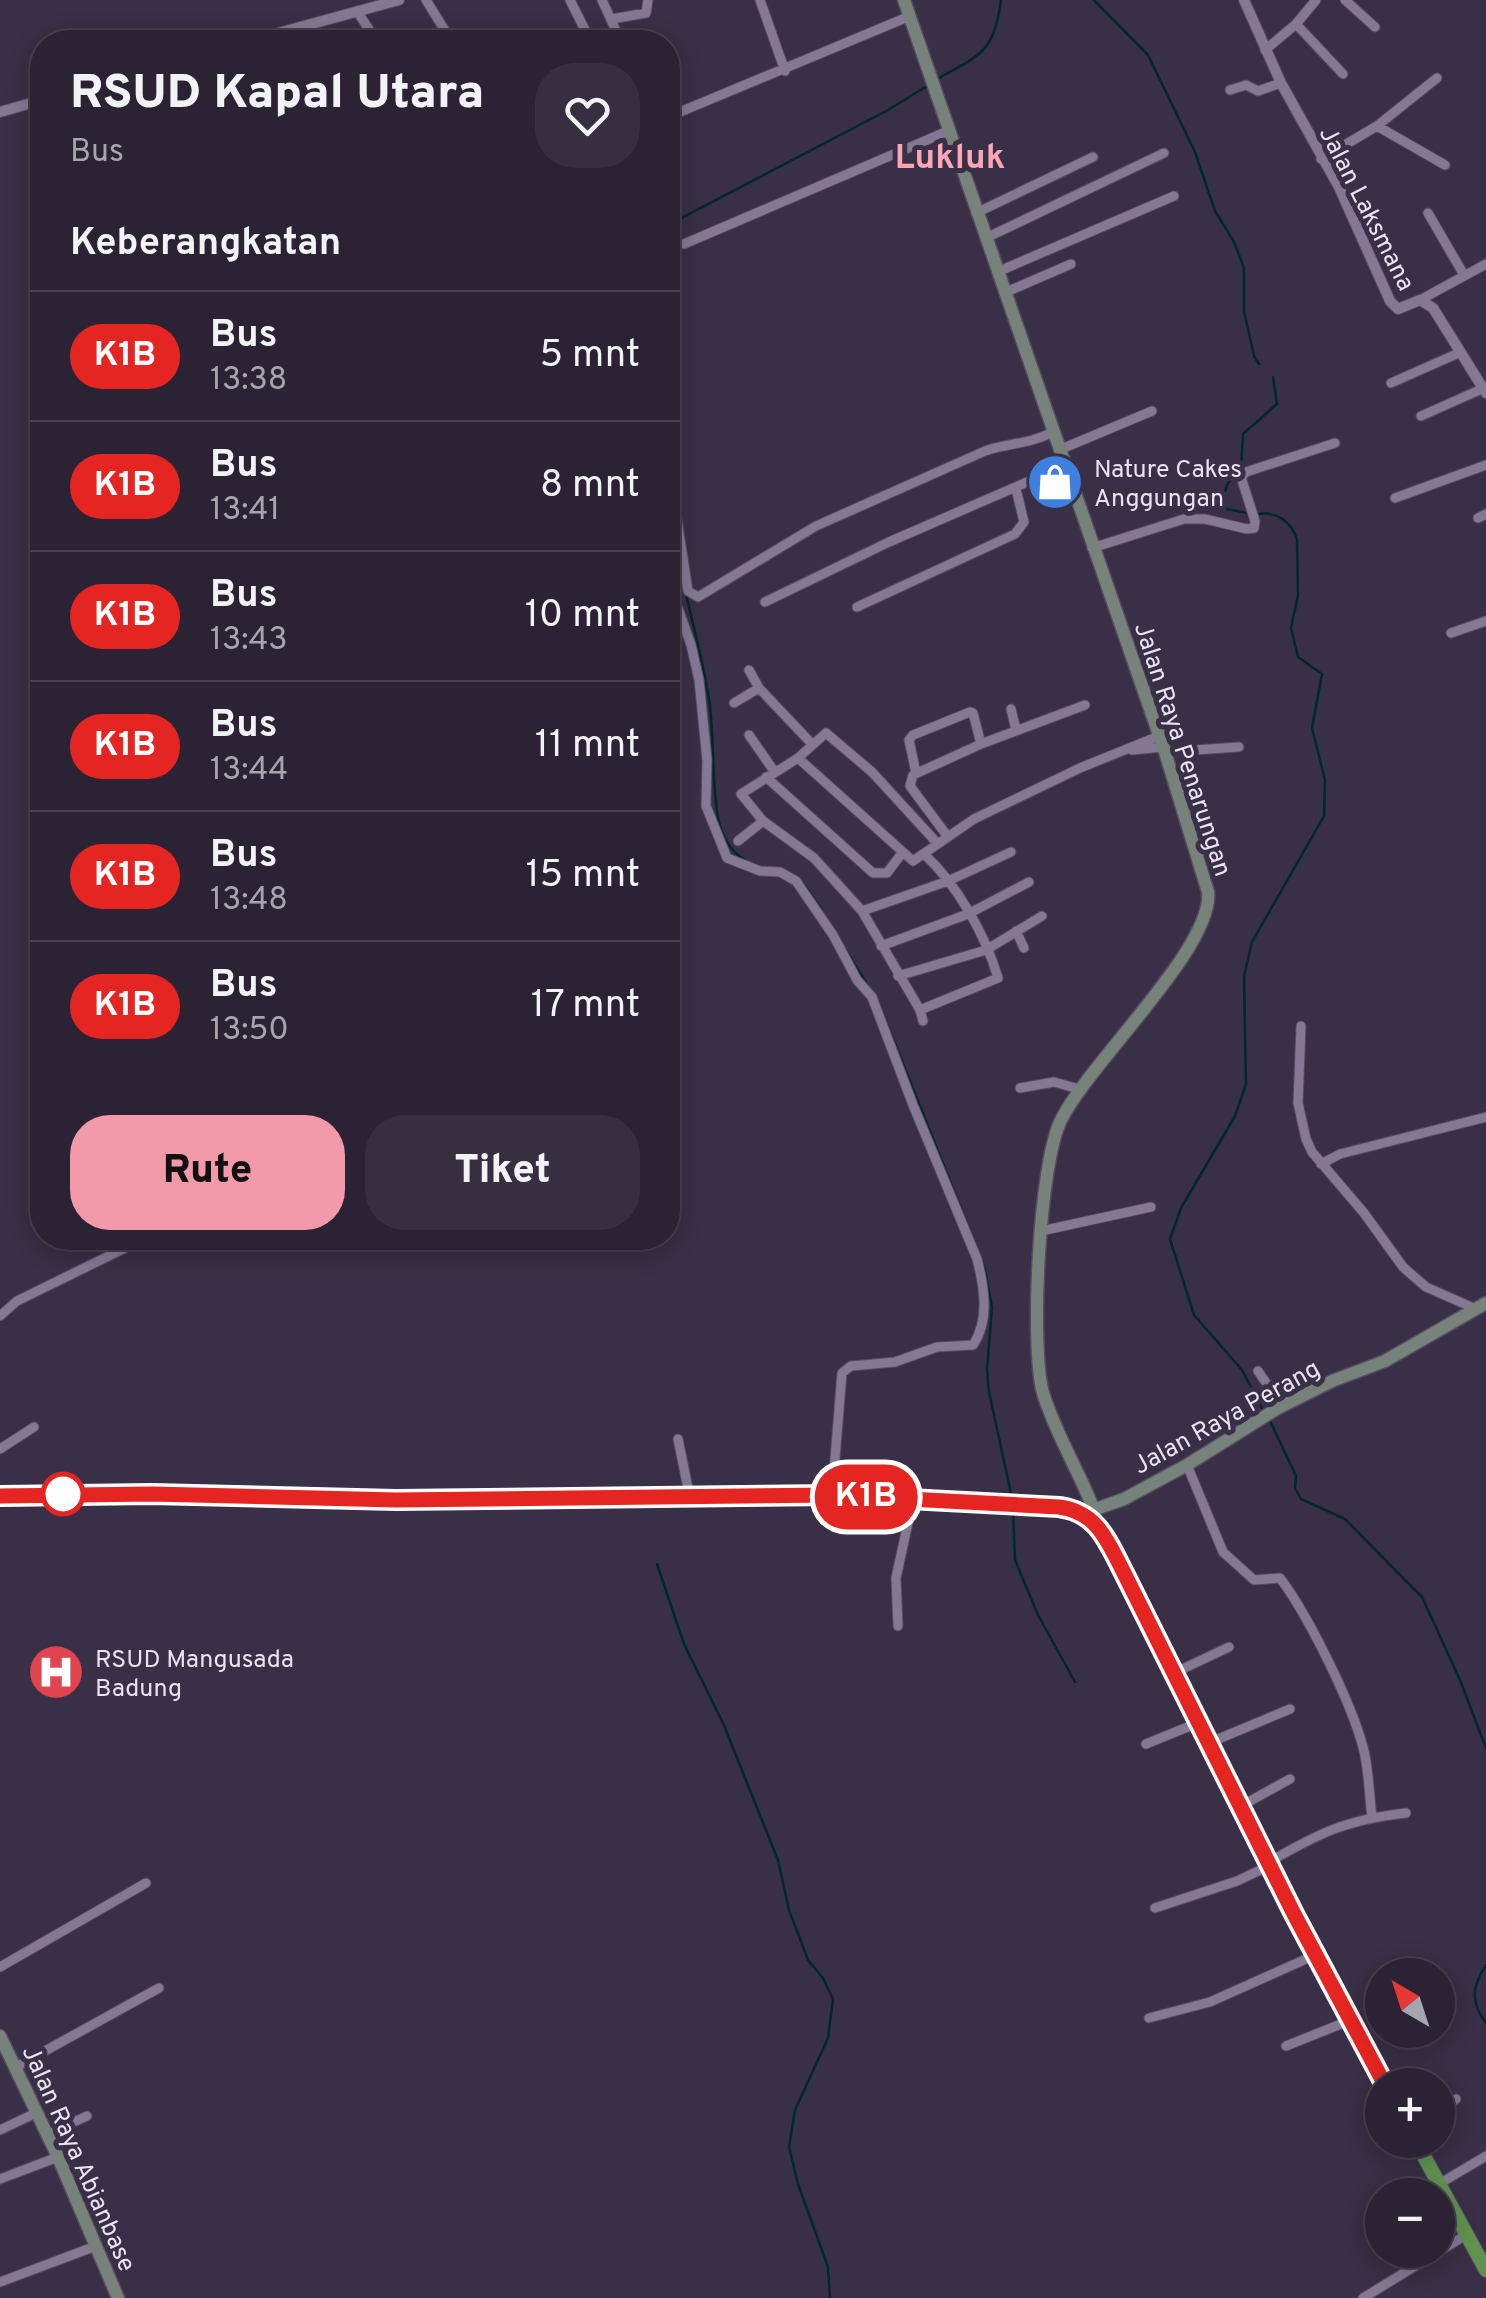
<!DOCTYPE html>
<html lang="id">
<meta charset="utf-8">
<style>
:root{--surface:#2b2334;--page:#372f40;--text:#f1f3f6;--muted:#a6a4ac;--line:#47404f;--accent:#f39aaa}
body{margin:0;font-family:Overpass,sans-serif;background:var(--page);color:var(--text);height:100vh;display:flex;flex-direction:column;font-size:38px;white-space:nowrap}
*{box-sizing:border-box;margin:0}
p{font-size:32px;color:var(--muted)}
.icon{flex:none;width:55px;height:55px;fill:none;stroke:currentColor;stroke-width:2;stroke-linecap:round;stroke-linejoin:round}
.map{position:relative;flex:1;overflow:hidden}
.sheet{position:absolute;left:30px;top:30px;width:650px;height:1220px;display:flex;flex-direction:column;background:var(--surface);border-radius:40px;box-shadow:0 5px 25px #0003,0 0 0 2px var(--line)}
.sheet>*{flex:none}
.badge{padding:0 20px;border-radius:32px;font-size:35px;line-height:65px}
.needle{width:65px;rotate:321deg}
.tools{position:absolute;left:1365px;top:1958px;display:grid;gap:20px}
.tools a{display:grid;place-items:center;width:90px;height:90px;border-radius:50%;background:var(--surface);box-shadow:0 5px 25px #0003,0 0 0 2px var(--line);font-size:50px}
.map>.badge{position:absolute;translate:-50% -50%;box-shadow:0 0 0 5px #fff}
h2{padding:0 40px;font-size:38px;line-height:90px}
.round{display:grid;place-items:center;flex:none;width:105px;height:105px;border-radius:40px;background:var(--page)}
.headline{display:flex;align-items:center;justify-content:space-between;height:170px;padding:0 40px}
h1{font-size:48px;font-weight:800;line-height:75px}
.action{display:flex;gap:20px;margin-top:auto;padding:20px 40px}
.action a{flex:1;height:115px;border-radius:40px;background:var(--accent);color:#111;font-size:40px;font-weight:800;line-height:115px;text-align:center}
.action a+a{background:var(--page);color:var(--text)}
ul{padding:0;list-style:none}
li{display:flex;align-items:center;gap:30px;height:130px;padding:0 40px;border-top:2px solid var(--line)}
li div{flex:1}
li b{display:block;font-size:38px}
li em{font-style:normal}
li .badge{min-width:110px;font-weight:700;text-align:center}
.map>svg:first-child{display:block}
</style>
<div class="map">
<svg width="1486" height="2298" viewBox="0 0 1486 2298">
<rect width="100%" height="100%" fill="#392f46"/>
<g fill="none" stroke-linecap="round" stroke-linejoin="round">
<path stroke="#00282b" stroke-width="2.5" d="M 1094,0 L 1148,55 L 1195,152 L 1215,211 L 1234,242 L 1244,268 L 1244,311 L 1254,356 L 1259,364
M 939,78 C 982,54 994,52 1001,0
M 668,225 L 888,110 L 927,86
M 671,509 C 677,574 699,636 709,700 C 715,739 711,779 718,817 C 721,836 730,851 746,861
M 1247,513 L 1227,509 L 1221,502 L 1228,483 L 1241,469 L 1243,434 L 1277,404 L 1273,377
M 1257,514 C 1277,511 1292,522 1297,540 L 1298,595 L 1291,628 L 1298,657 L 1322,674 L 1312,728 L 1325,780 L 1324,816 L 1252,942 L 1244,976 L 1246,1084 L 1235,1116 L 1181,1208 L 1170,1239 L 1194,1315 L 1242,1370 L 1263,1410
M 803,883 L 821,909
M 846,950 L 868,986
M 878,1001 L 984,1266 L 992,1307 L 987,1370 L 989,1392 L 1012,1498
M 1270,1421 L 1296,1476 L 1295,1488 L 1301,1499 L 1345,1519 L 1422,1597 L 1460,1680 L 1486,1748
M 1013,1511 L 1015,1560 L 1038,1615 L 1075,1682
M 657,1564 L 684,1644 L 723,1723 L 778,1860 L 789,1910 L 808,1960 L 823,1978 L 833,1999 L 828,2038 L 795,2110 L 789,2147 L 798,2184 L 828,2267 L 830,2298
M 1486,1965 C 1472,1987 1470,2002 1486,2023"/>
<g stroke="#554c60" stroke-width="11">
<path id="minor" d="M 426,0 L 452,42
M 570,0 L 591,42
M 602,0 L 621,42
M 760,0 L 785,71
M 1345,0 L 1375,27
M 357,11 L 377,42
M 612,19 L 646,13 L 648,0
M 1296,24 L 1343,74
M 1265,50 L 1296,24 L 1316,0
M 1230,90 L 1246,85 L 1258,91 L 1281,83
M 668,117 L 910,16
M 1377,126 L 1445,165
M 1321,159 L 1377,126 L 1437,78
M 976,213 L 1093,157
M 1428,213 L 1464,275
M 986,238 L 1164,153
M 684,244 L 948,131
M 997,272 L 1174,196
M 1004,293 L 1071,264
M 1420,300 L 1486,264
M 1391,383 L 1461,352
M 1421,416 L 1484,388
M 1059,450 L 1152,411
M 668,461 L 688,591 L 698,597 L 816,526 L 985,451 C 1011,442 1027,445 1053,432
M 1395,498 L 1486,465
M 1478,518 L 1486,514
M 1092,548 L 1184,519 L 1205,519 L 1247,529 L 1254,528 L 1255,521 L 1241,477 L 1246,472 L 1335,443
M 668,580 L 691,645 L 699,680 L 707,760 L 706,806 L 727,858 L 760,871 L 780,872 L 796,881 L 833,935 L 857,980 L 872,997 L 913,1105 L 977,1259 C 984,1286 990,1320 973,1345 L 937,1347 L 895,1362 L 851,1366 L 842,1373 L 832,1495
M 765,602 L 889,542 L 1064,466
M 857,607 L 1015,534 L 1024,522 L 1016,489
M 1451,633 L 1486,621
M 749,670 L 759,688 L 812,744
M 734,703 L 759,688
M 1011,709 L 1016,730
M 749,735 L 774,771
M 1132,750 L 1163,747
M 1165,752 L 1239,747
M 798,758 L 913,861 L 974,819 L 1080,768 L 1159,736
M 916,773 L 909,740 L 913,735 L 970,712 L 973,713 L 981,744
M 766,777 L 873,873 L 887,873 L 902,853
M 948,837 L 910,786 L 913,775 L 981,744 L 1085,705
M 738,841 L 763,821
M 938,844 L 872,772 L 826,733 L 798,758 L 741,794 L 763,821 L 814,858 L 862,911 L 948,881 L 1011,852
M 862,911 L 920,1010 L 923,1021
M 1016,931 L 1024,948
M 881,946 L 968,914 L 1029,882
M 898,976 L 986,950 L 1042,916
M 920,1010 L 998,978 C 986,936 957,884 924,854
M 1301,1026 L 1298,1103 L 1306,1139 L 1312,1152 L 1364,1213 L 1403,1267 L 1426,1287 L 1476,1309
M 1020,1088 L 1054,1082 L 1079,1089
M 1321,1164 L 1340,1154 L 1486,1117
M 1041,1231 L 1151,1207
M 0,1316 L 17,1301 L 127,1247
M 1258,1371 L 1282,1406
M 678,1439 L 690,1498
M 0,1449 L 34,1427
M 1187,1465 L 1223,1552 L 1254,1580 L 1280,1578 C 1308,1615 1351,1702 1363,1747 C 1369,1769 1369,1794 1372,1817
M 898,1626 L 896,1578 L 913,1500
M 1174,1673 L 1229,1647
M 1211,1742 L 1290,1709
M 1146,1744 L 1200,1722
M 1241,1806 L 1290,1779
M 1269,1862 C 1321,1832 1346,1820 1406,1813
M 1155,1908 L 1237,1881 L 1271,1865
M 0,1967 L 146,1883
M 1149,2018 L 1210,2002 L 1315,1955
M 1286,2046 L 1351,2020
M 16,2067 L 159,1988
M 1438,2111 L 1456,2099
M 0,2130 L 38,2112
M 47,2134 L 87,2116
M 0,2179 L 58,2157
M 1439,2184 L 1486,2156
M 0,2282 L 96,2246
M 1363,2298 L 1466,2235"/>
</g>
<g stroke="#554c60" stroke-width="12">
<path id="tertiary" d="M 1244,0 L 1281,83 L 1339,187 L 1390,301 L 1398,309 L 1420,300 L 1433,308 L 1486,393
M 246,42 L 399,0
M 0,112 L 42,100"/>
</g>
<g stroke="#554c60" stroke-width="15">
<path id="secondary" d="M 904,0 L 1165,752 L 1208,892 C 1214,947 1089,1063 1061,1120 C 1039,1164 1030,1346 1043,1393 C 1055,1432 1077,1468 1092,1505 L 1089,1518
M 1093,1510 L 1124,1499 L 1187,1465 L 1278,1408 L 1332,1381 L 1385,1361 L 1486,1303
M 0,2036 L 58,2157 L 118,2298"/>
</g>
<g stroke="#554c60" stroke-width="16">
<path id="trunk" d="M 0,1496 L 152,1494 L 396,1499 L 832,1495 L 1059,1507 C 1096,1512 1107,1541 1123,1571 L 1293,1914 L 1385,2085
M 1415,2140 L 1486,2270"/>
</g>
<use href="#minor" stroke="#847893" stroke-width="9"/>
<use href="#tertiary" stroke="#847893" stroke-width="10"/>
<use href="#secondary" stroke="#76827a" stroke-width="12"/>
<use href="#trunk" stroke="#609250" stroke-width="14"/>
</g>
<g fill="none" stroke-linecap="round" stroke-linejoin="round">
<g stroke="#fff" stroke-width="22">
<path id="line" d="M 0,1496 L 152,1494 L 396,1500 L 832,1495 L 1059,1507 C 1097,1512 1107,1540 1123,1571 L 1294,1914 L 1385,2085"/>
</g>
<use href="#line" stroke="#e52522" stroke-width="15"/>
</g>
<defs>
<g id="shop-disc" transform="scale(2.875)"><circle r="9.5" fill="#3f7fe0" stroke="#392f46"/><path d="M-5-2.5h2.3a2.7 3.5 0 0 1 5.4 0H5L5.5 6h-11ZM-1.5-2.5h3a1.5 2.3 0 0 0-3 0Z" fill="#fff"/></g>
<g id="hospital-disc" transform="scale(2.875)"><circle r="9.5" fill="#e0444e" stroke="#392f46"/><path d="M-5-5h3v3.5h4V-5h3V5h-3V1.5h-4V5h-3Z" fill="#fff"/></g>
</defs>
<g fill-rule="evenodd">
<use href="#shop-disc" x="1055" y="482"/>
<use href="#hospital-disc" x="56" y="1672"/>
</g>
<circle fill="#fff" stroke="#e52522" stroke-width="5" cx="63" cy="1494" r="20"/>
<g text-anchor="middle" stroke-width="10" stroke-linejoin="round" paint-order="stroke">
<g font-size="25" fill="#eae3f3" stroke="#392f46">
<text transform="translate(1368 208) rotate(63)" y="9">Jalan Laksmana</text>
<text transform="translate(1184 749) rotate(72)" y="9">Jalan Raya Penarungan</text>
<text transform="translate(1226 1416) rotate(-29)" y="9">Jalan Raya Perang</text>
<text transform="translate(80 2158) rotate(66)" y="9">Jalan Raya Abianbase</text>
</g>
<g font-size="25" fill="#eae3f3" stroke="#392f46" text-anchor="start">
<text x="1094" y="477">Nature Cakes<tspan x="1094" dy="29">Anggungan</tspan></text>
<text x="95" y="1667">RSUD Mangusada<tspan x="95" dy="29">Badung</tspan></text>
</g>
<g font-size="35" font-weight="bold" fill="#f9a6b5" stroke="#392f46">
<text x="950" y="168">Lukluk</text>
</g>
</g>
</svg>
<div class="tools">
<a><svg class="needle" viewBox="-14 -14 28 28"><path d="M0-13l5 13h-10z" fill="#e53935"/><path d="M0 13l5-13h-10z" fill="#a6a4ac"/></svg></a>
<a>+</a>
<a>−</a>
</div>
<b class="badge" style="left:866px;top:1497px;background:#e52522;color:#fff">K1B</b>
<section class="sheet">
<div class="headline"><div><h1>RSUD Kapal Utara</h1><p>Bus</p></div><a class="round"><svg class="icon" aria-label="heart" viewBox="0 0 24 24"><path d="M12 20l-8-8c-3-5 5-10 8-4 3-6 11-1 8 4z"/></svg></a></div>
<h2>Keberangkatan</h2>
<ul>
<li><span class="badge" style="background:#e52522;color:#fff">K1B</span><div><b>Bus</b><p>13:38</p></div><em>5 mnt</em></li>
<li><span class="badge" style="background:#e52522;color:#fff">K1B</span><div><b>Bus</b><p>13:41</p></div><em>8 mnt</em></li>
<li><span class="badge" style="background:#e52522;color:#fff">K1B</span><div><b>Bus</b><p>13:43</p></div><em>10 mnt</em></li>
<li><span class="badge" style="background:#e52522;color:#fff">K1B</span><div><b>Bus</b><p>13:44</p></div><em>11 mnt</em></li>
<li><span class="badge" style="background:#e52522;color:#fff">K1B</span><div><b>Bus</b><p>13:48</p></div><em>15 mnt</em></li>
<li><span class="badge" style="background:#e52522;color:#fff">K1B</span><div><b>Bus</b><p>13:50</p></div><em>17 mnt</em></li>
</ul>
<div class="action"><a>Rute</a><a>Tiket</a></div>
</section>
</div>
